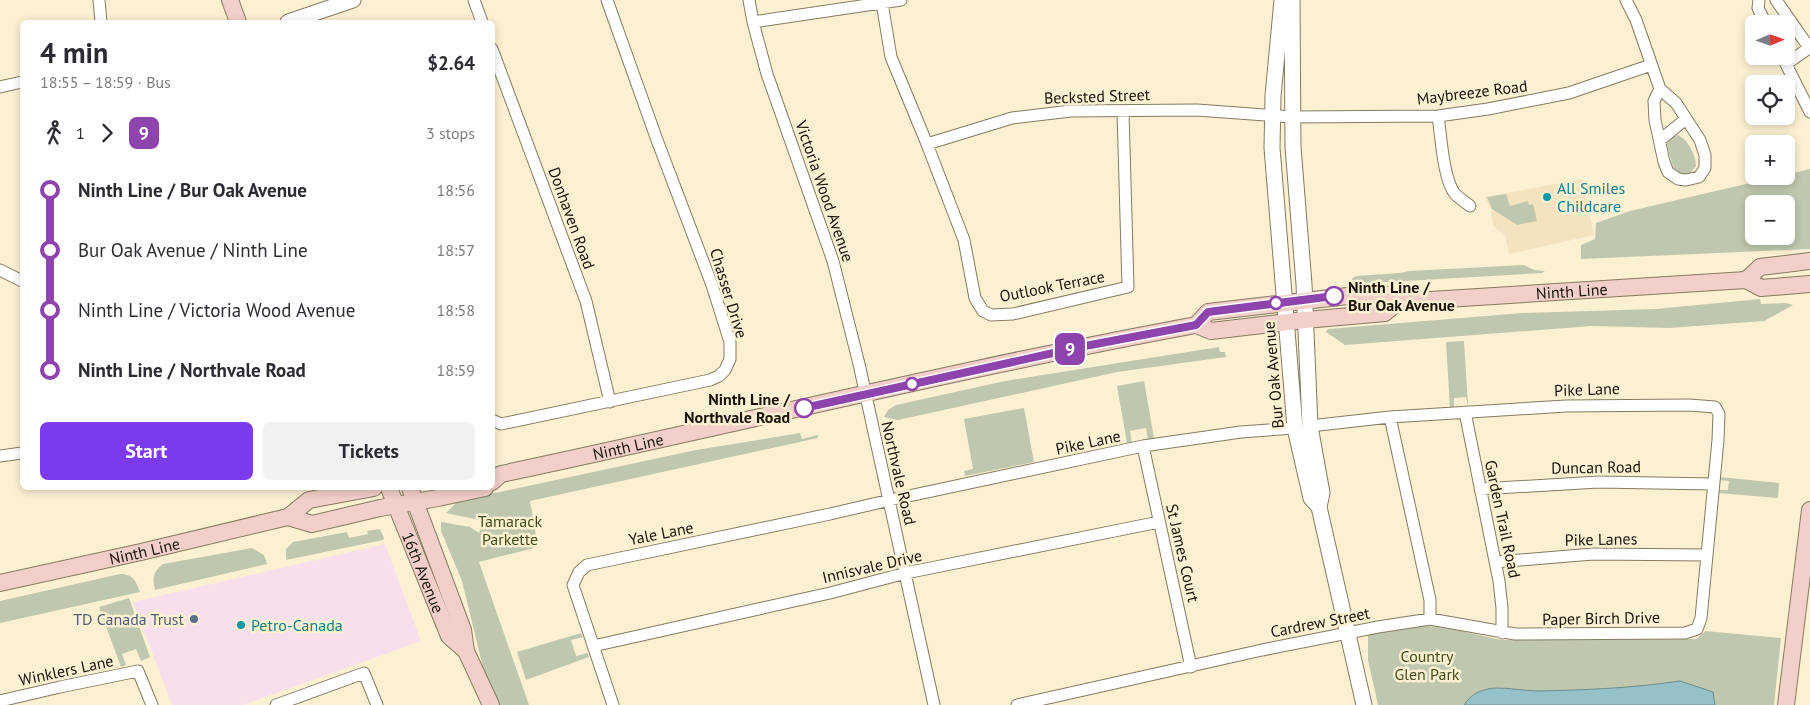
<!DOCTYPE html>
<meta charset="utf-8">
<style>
:root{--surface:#fff;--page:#f2f2f3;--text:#2b2b33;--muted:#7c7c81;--accent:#7c3aed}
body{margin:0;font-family:"PT Sans",sans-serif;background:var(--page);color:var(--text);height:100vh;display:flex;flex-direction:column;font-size:19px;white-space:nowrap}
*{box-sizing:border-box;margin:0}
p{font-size:16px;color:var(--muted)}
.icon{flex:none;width:28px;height:28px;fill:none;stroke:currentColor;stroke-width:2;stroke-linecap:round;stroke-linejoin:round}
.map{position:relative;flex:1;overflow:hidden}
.side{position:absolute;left:20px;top:20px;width:475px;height:470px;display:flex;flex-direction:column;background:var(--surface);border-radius:8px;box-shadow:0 2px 8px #0003}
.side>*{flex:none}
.badge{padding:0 10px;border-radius:8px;font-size:18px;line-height:32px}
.needle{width:32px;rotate:88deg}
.fabs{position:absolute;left:1745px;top:15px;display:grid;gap:10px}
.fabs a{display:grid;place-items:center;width:50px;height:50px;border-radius:8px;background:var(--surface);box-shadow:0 2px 8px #0003;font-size:25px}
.map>.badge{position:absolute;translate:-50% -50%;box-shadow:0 0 0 2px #fff}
.legs{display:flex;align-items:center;gap:8px;height:55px;padding:0 20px;font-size:16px}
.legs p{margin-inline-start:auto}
.headline{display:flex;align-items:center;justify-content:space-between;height:85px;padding:0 20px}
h1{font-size:28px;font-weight:800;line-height:38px}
.primary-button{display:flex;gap:10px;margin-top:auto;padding:10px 20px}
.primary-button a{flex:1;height:58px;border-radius:8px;background:var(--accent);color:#fff;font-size:20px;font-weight:800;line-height:58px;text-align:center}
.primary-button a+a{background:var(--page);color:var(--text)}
ul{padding:0 20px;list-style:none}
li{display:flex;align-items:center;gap:18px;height:60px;font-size:19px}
li i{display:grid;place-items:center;width:8px;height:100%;margin:0 6px;background:currentColor}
li i::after{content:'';width:12px;height:12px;margin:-6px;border:4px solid;border-radius:50%;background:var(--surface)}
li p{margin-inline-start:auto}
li:first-child i{background:linear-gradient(#0000 50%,currentColor 0)}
li:last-child i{background:linear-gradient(currentColor 50%,#0000 0)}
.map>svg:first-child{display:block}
</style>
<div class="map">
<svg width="1810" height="705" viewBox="0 0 1810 705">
<rect width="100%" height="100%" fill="#fcf0d2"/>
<path fill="#f7dfeb" d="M 385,544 L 421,641 L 243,705 L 172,705 L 133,602 Z"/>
<path fill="#f3e4bf" d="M 1582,179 L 1594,235 L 1509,254 L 1505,235 L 1493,226 L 1491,209 L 1485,197 Z"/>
<path fill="#bfc8ae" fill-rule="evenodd" d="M 1678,135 C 1688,140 1696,155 1696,166 C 1676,192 1671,160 1667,144 L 1671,137 Z
M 1810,169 L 1810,249 L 1581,259 L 1581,245 L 1595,239 L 1596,223 L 1630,211 L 1780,176 L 1786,176 L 1786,175 ZM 1754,204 L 1786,204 L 1786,236 L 1754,236 Z
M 1506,194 L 1510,206 L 1528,201 L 1529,205 L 1533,204 L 1537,221 L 1517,225 L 1492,209 L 1487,197 Z
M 1524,265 L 1534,270 L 1545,271 L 1542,273 L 1353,284 L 1352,279 L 1356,276 L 1400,273 L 1409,271 Z
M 1760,299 L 1761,304 L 1786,303 L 1793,305 L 1764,321 L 1669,328 L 1592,326 L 1345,345 L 1326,332 L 1328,329 L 1522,313 L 1656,309 Z
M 1464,341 L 1468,406 L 1466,397 L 1454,398 L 1454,408 L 1450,408 L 1446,342 Z
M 1219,347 L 1220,352 L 1225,352 L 1226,357 L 1117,372 L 898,420 L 884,417 L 888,410 L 896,405 L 1005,381 Z
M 1144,381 L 1154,438 L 1148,440 L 1146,428 L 1130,431 L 1132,443 L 1127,443 L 1117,386 Z
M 1024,408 L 1034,462 L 965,476 L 964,471 L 973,469 L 964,419 Z
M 800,433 L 802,439 L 818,435 L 818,438 L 530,501 L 538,547 L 479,562 L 529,705 L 498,705 L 487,684 L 462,581 L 441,531 L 441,522 L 470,527 L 479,533 L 484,521 L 446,513 L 458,501 L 696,450 Z
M 1720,477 L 1779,483 L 1778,498 L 1718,493 L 1718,490 L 1728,490 L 1729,481 L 1720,480 Z
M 380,529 L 384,538 L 383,540 L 286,560 L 286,549 L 293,542 L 347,532 L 349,538 L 368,534 L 367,531 Z
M 252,548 L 264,555 L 267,564 L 155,590 C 152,578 153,572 163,564 Z
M 120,574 C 133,574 136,581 140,592 L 0,623 L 0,601 Z
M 129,598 L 150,657 L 141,661 L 136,649 L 122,654 L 126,665 L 121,667 L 99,607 Z
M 1422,625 L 1452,629 L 1501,640 L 1697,639 L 1705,631 L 1781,638 L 1774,705 L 1378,705 L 1368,660 L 1368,635 Z
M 581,633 L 583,637 L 571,640 L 576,656 L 588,653 L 589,657 L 526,680 L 517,652 Z"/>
<path fill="#95c1c9" stroke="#6f8d8f" d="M 1680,681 L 1713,692 L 1715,705 L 1464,705 C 1471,695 1476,692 1488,689 C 1498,686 1526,691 1538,691 C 1585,690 1634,688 1680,681 Z"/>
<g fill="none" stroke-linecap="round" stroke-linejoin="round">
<g stroke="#857b60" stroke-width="13">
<path id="minor" d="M 99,0 L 101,22
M 474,0 L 482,22
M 749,0 L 753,22 L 767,74 L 833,261 L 859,364 L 934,705
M 1626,0 L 1636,20 L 1660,89 L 1676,103 L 1700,140 L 1705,155 L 1705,168 L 1699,177 L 1686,180 L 1678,179 L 1668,172 L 1664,162 L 1655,120 L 1654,101 L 1660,89
M 1759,0 L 1758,8 L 1766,24
M 1776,0 L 1810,49
M 882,3 L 891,57 L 927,144 L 964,240 L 975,298 L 983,311 L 991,315 L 1013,314 L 1128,287 L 1123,112
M 753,22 L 901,0
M 492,49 L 586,301 L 610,402
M 1782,56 L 1810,112
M 1786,64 L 1809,48
M 0,87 L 22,82
M 1438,116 C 1441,135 1443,179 1455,194 C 1459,198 1465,202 1470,206
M 1660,140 L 1686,119
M 927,144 L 1012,118 L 1071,111 L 1197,110 L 1292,117 L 1438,116 L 1488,109 L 1569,93 L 1651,65
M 0,270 L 22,281
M 1465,412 L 1499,581 L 1502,608 L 1502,633
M 1390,417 L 1430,600 L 1430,619
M 492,420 L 501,424 L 710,380 L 719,376 L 725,370 L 730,359 L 730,342 L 712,285 L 657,140 L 607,0
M 1143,446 L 1191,667
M 0,456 L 22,453
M 1480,489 L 1598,482 L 1713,484
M 1496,562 L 1593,554 L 1707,555
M 593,646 L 830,593 L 906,573 L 1159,522
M 0,701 L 60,687 L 138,671 L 152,705
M 276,705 L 364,673 L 377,705
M 613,705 L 573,585 L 579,572 L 587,565 L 830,514 L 890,500 L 1143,446 L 1241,432 L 1295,428
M 1017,705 L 1262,650 L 1378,627 L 1430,619 L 1515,634 L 1685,633 L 1697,629 L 1701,618 L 1718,440 L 1719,414 L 1715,407 L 1689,405 L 1566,406 L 1390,417 L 1310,426"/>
</g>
<g stroke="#857b60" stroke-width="17">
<path id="tertiary" d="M 1282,0 L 1273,96 L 1272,148 L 1295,428 L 1311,498 L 1319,507
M 1292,0 L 1293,147 L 1304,284 L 1310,426 L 1322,493 L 1319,507 L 1364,705
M 288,22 L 353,0"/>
</g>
<g stroke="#857b60" stroke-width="18">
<g id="secondary">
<path d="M 230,0 L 238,22"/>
<path d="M 1746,280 L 1760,267 L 1810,261"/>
<path d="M 1196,325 L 1208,312 L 1365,294 L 1388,295 L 1398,302"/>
<path id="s1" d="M 492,482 L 501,474 C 733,425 963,368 1196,325 L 1211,331 L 1305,320 L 1385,313 L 1398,302 L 1746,280 L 1761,288 L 1810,284"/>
<path id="s2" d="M 389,488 L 449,636 L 466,651"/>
<path d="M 410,488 L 463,630 L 466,651 L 491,705"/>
<path d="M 288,517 L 312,524 L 380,508 L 438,498 L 485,488"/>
<path id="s3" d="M 0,583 L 141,552 L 288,517 L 309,500 L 374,488"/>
<path d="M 1786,705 L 1810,510"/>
</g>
</g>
<use href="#minor" stroke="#fff" stroke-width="11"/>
<use href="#tertiary" stroke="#fff" stroke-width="15"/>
<use href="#secondary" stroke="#f2cfc8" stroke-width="16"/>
</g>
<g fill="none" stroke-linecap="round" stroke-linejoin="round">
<g stroke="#fff" stroke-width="11">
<path id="line-1" d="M 804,408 L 1085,346 L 1196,325 L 1208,312 L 1334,296"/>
</g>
<use href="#line-1" stroke="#8e44ad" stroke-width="8"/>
</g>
<g fill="#0f9aa8" stroke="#fcf0d2" stroke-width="2">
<circle cx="1547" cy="197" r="5"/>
<circle cx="241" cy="625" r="5"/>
</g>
<g fill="#fff" stroke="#8e44ad" stroke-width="2.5">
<circle cx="1334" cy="296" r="9"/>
<circle cx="1276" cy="303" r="6"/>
<circle cx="912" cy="384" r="6"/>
<circle cx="804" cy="408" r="9"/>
</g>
<circle fill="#5c6f8a" stroke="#fcf0d2" stroke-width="2" cx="194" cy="619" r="5"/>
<g text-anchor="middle" stroke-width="5" stroke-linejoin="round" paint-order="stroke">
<g font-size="16" fill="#171308" stroke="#fcf0d2">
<text transform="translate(1472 92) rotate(-7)" y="6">Maybreeze Road</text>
<text transform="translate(1097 96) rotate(-2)" y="6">Becksted Street</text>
<text transform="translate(825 191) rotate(71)" y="6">Victoria Wood Avenue</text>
<text transform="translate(572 218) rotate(70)" y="6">Donhaven Road</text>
<text transform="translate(1052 286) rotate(-11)" y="6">Outlook Terrace</text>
<text dy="6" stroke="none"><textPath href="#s1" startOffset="1105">Ninth Line</textPath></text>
<text transform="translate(729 293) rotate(73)" y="6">Chasser Drive</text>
<text transform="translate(1273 375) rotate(-95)" y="6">Bur Oak Avenue</text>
<text transform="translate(1587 389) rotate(-2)" y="6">Pike Lane</text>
<text transform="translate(1088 442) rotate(-12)" y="6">Pike Lane</text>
<text dy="6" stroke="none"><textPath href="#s1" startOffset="142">Ninth Line</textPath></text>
<text transform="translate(1596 467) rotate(-1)" y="6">Duncan Road</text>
<text transform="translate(899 473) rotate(77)" y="6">Northvale Road</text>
<text transform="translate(1503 519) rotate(78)" y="6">Garden Trail Road</text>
<text transform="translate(661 533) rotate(-11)" y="6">Yale Lane</text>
<text transform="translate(1601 539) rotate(-1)" y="6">Pike Lanes</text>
<text dy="6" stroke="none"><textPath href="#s3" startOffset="148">Ninth Line</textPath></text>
<text transform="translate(1183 553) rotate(77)" y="6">St James Court</text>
<text transform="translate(872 566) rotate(-13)" y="6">Innisvale Drive</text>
<text dy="6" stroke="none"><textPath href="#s2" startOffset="91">16th Avenue</textPath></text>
<text transform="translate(1601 618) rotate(-1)" y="6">Paper Birch Drive</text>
<text transform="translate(1320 622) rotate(-11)" y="6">Cardrew Street</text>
<text transform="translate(66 670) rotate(-12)" y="6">Winklers Lane</text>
</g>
<g font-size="16" fill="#0d838f" stroke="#fcf0d2" text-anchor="start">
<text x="1557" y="194">All Smiles<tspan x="1557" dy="18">Childcare</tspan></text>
<text x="251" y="631">Petro-Canada</text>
</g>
<g font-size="16" font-weight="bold" fill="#171308" stroke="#fcf0d2" text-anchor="start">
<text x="1348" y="293">Ninth Line /<tspan x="1348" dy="18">Bur Oak Avenue</tspan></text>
<text x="790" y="405" text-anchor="end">Ninth Line /<tspan x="790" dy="18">Northvale Road</tspan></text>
</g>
<g font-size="16" fill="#3e4d19" stroke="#fcf0d2">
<text x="510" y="527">Tamarack<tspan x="510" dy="18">Parkette</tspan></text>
<text x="1427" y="662">Country<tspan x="1427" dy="18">Glen Park</tspan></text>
</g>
<g font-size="16" fill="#4e5e75" stroke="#fcf0d2" text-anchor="end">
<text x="184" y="625">TD Canada Trust</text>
</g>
</g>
</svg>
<div class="fabs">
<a><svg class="needle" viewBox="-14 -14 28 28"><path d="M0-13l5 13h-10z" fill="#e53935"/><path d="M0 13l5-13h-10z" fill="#7c7c81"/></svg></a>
<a><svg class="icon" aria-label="locate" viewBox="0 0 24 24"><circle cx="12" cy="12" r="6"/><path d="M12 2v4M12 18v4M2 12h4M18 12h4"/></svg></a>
<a>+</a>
<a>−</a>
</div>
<b class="badge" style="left:1070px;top:349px;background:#8e44ad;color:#fff">9</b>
<section class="side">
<div class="headline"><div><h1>4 min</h1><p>18:55 – 18:59 · Bus</p></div><b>$2.64</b></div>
<div class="legs"><svg class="icon" aria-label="walk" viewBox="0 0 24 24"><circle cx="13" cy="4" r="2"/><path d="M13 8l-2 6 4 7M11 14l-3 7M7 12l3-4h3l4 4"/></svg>1<svg class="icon" aria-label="forward" viewBox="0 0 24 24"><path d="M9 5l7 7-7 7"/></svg><b class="badge" style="background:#8e44ad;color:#fff">9</b><p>3 stops</p></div>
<ul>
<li><i style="color:#8e44ad"></i><b>Ninth Line / Bur Oak Avenue</b><p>18:56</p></li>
<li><i style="color:#8e44ad"></i><span>Bur Oak Avenue / Ninth Line</span><p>18:57</p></li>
<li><i style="color:#8e44ad"></i><span>Ninth Line / Victoria Wood Avenue</span><p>18:58</p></li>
<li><i style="color:#8e44ad"></i><b>Ninth Line / Northvale Road</b><p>18:59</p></li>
</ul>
<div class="primary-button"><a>Start</a><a>Tickets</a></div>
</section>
</div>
